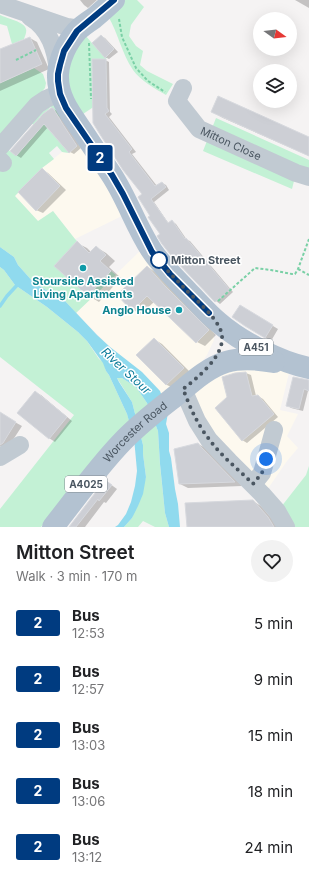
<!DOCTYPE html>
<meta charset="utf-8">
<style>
:root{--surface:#fff;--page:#f2f2f2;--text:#202124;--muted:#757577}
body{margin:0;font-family:Inter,sans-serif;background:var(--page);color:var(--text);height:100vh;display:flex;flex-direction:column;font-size:15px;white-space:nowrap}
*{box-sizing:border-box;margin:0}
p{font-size:13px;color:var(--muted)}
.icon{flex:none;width:22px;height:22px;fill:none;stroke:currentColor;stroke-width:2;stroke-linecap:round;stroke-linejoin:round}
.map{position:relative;height:527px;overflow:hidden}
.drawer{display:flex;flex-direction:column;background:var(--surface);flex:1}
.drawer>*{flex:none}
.badge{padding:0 8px;border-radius:3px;font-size:14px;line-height:26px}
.needle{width:26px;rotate:105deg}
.fabs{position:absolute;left:253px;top:12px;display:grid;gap:8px}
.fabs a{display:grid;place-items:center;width:44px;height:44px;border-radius:50%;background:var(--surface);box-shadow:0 4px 16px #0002;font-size:20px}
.you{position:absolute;width:20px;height:20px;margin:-10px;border:3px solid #fff;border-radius:50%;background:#1a73e8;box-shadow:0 0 0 6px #1a73e833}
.map>.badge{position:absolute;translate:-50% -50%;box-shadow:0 0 0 2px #fff}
.round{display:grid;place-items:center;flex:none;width:42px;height:42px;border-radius:21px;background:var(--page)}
.headline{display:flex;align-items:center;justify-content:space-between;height:68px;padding:0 16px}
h1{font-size:19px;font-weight:600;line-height:30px}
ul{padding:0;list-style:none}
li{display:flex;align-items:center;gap:12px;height:56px;padding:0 16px}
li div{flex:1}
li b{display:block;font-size:15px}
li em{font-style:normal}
li .badge{min-width:44px;font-weight:700;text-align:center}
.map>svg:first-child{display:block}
</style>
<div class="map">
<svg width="309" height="527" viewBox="0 0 309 527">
<rect width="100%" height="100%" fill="#f5f3f3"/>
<path fill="#fdf9ef" d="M 81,142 L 124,215 L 75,239 L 53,211 L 38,222 L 15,196 L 42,168 L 62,152 L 69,153 Z
M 141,250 L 214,331 L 214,340 L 207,355 L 200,364 L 163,396 L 160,391 L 154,384 L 142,372 L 110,347 L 76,313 Z
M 290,369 L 280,410 L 298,414 L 287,436 L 298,448 L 287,461 L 267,490 L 265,487 L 265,482 L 252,475 L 216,439 L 196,405 L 195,392 L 218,370 Z"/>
<path fill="#c3f1d5" d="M 125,0 L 137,0 L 144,7 L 131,25 L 129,36 L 136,46 L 143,51 L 140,65 L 147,71 L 173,84 L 166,95 C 155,89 140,80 133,70 C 122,54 118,33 108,16 Z
M 0,15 C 6,18 25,22 26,29 C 27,32 25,36 24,39 L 12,44 L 7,26 L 0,24 Z
M 85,35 L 97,49 L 107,56 L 106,59 L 107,98 L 80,116 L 73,106 L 66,66 Z
M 34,68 L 43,74 L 46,83 L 45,88 L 0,139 L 0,83 Z
M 54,104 L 81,142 L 51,107 L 39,118 L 69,153 L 62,152 L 57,146 L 49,153 L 54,159 L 42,168 L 15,196 L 38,221 L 53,211 L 75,239 L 77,241 L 55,266 L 88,296 L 111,271 L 116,275 L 76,313 L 65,301 L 34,283 L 18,265 L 14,257 L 0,247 L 0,152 L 5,147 L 16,156 L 39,130 L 29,121 Z
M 216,118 L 309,160 L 309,177 L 296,173 L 292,189 L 203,151 Z
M 0,267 L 4,270 L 15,285 L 47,307 L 78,332 L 87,341 L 99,359 L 104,363 L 106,371 L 109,375 L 127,414 L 130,423 L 41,527 L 0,527 L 0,509 L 74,415 L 0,357 Z
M 117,378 L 122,378 L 136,387 L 147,403 L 158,431 L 160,465 L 165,513 L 169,527 L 155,527 L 143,521 L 138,527 L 124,527 L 132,518 L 146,477 L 143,454 L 143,445 L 132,402 Z
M 309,466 L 309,527 L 286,527 L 281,507 L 306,475 Z"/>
<path fill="#90daee" d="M 0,247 L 14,257 L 18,265 L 34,283 L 65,301 L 97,335 L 110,347 L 142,372 L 160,391 L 168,413 L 166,424 L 169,433 L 169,451 L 171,458 L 175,489 L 178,504 L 180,527 L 169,527 L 165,513 L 160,464 L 158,431 L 147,403 L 136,387 L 122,378 L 117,378 L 119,382 L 132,402 L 143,445 L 143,454 L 146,477 L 143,494 L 138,506 L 132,518 L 124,527 L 115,527 L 118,525 L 126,514 L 131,502 L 135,486 L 137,471 L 134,438 L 127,414 L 109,375 L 106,371 L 103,363 L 100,359 L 87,341 L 78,332 L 47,307 L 15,285 L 4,270 L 0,267 Z"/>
<path fill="#0003" d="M 80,0 L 97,0 L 88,8 L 84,5 Z
M 295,0 L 309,0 L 309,8 Z
M 101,36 L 105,38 L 118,52 L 109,59 L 105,57 Z
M 30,38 L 37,42 L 49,69 L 0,91 L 0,51 Z
M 105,60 L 109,62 L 110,112 L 112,114 L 109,117 L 136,152 L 132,154 L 157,186 L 162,183 L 166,185 L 169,190 L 154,202 L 169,224 L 172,221 L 176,224 L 187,240 L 190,241 L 233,292 L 220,304 L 216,301 L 161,234 L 151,216 L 143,194 L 101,135 Z
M 53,109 L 57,111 L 81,148 L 74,154 L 70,152 L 48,127 L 21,158 L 16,155 Z
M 212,112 L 309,138 L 309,156 L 223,118 Z
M 42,169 L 48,173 L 66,190 L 43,213 L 36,210 Z
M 77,243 L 87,248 L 91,252 L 96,247 L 106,253 L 115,261 L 109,267 L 121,278 L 99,302 L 89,296 L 56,266 Z
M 148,267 L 155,272 L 173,291 L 216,335 L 205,346 L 197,342 L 154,302 L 141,314 L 133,310 L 119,295 Z
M 240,306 L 278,329 L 271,341 L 245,325 Z
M 154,339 L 162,344 L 191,373 L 175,389 L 167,385 L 138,355 Z
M 246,373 L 251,375 L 256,396 L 258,396 L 263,399 L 278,417 L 247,443 L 242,440 L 228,397 Z
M 309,381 L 309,391 L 308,391 L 303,411 L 291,408 L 287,405 Z
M 35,392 L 41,395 L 72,421 L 55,442 L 49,438 Z
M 2,415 L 22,426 L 9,446 L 5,449 L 0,446 L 0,418 Z
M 198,444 L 206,448 L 242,486 L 188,488 L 180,484 Z
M 106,481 L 117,489 L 106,503 L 104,502 L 85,527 L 70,527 Z
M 253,501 L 261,506 L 279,527 L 197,527 Z"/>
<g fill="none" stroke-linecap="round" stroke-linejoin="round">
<path stroke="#90daee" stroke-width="3.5" d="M 0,306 L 7,296 L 20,282"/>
</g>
<path fill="#cdcfd5" stroke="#d7d9de" d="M 101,35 L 114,49 L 105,58 L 92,43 Z
M 30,37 L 42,64 L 0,83 L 0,49 Z
M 92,59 L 106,59 L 107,108 L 109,111 L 105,114 L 132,149 L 129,152 L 155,186 L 162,182 L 166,187 L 151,199 L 168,223 L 172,220 L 185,239 L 186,238 L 230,290 L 215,302 L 174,259 L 162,244 L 157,236 L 160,234 L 148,217 L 150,216 L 138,197 L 142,194 L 123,170 L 101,136 L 93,123 Z
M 218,96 L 309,137 L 309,156 L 211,112 Z
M 53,108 L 62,123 L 77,146 L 69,153 L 44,124 L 16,156 L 10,151 L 43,114 L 51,108 Z
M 42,168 L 60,186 L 36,211 L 18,192 Z
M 77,241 L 89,253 L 96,246 L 106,255 L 100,261 L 111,271 L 88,296 L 54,266 Z
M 147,266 L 165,286 L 209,330 L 196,343 L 147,296 L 132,311 L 117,295 Z
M 240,305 L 273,325 L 265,338 L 245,326 L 232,317 Z
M 154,338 L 184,368 L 166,385 L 136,355 Z
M 246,372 L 252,396 L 258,395 L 274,414 L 242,441 L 215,408 L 227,397 L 222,377 L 235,373 Z
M 293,377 L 309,380 L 309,391 L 304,389 L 299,409 L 286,406 Z
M 35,391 L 67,417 L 49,439 L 17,413 Z
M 0,412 L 16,422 L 3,443 L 0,445 Z
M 198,443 L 201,447 L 235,482 L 179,484 L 174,449 Z
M 105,480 L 112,485 L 99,501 L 98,499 L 76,527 L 69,527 Z
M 253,500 L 268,517 L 274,527 L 187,527 L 185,503 Z"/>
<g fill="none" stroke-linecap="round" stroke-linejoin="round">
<path stroke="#7ad0a6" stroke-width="2" stroke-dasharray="3 2" stroke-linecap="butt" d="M 119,19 L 122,37 L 136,68 L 148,81 L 165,92
M 89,43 L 91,99
M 16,60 L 36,50
M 298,269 L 309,275
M 218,301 L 255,268 L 271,270 L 292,274 L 295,274 L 298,269 L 309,239"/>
<g stroke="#c1cad2" stroke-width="18">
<path d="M 0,4 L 67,27 L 74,28 L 81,28"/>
<path d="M 30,17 C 50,29 56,50 58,72"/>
<path id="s1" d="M 183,88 L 177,101 L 199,129 L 296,173 L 309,177"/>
<path d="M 0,147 L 37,105 L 46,99 L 60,93"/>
<path d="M 0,160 L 3,163"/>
<path d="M 183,389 L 197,421 L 209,440 L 229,461 L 262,494 L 277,511 L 286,527"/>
<path d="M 0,457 L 20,445"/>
<path d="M 253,484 L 262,473 L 274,430"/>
</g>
<g stroke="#b3c2d1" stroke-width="22">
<path d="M 114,0 C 108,6 101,12 94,18 C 88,22 82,26 77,31 C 67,42 59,59 58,74 C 57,96 69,112 81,129 C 91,144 101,159 111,174 C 127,198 136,227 152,251 C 162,266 176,279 188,292 C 198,302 207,313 218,322 C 241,342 280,362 309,368"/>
<path id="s2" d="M 53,527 C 76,498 97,468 122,442 C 138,425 155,412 173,398 C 189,385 206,368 226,362 C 242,357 258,359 274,362"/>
</g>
</g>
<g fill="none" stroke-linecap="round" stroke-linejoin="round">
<g stroke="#fff" stroke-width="9">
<path id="line" d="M 114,0 L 77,31 L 64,51 L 60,65 L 58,74 L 58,81 L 60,94 L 66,108 L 112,175 L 123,194 L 152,252 L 170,274 L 209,313"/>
</g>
<use href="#line" stroke="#003b80" stroke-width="6"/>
<path stroke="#4a5661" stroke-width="4" stroke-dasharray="0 7.2" d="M 159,260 C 167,271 177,280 186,290 C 196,300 221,321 222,336 C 224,357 197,378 183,389 C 190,407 197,424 209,439 C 221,456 238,469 253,484 L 262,473 L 266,459"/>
</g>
<circle fill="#fff" stroke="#003b80" stroke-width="2" cx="159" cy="260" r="8"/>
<g fill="#0f9aa8" stroke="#fff" stroke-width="1.5">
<circle cx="83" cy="268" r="4"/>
<circle cx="179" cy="310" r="4"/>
</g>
<g text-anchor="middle" stroke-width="3" stroke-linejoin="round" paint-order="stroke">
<g fill="#fff" stroke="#808990" stroke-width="1">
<rect x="239" y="339" width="34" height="16" rx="3"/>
<rect x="65" y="476" width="42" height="16" rx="3"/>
</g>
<g font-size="10" font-weight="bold" fill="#4a5661">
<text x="256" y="351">A451</text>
<text x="86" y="488">A4025</text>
</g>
<g font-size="11" fill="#4a5661" stroke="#fff">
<text dy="4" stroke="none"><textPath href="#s1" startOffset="85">Mitton Close</textPath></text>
<text dy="4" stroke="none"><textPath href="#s2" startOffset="126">Worcester Road</textPath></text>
</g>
<g font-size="11" font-weight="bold" fill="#4a5661" stroke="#fff" text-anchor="start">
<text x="171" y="264">Mitton Street</text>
</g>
<g font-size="11" font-weight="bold" fill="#0d838f" stroke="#fff">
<text x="83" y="285">Stourside Assisted<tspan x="83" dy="13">Living Apartments</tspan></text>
<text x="171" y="314" text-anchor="end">Anglo House</text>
</g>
<g font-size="12" font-style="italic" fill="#0c7c9b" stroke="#fff">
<text transform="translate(126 371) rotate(43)" y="4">River Stour</text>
</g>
</g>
</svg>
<div class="fabs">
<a><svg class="needle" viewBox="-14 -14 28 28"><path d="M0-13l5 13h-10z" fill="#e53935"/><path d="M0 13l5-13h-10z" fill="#757577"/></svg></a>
<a><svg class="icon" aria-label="layers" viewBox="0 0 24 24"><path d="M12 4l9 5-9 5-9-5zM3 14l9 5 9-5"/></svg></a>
</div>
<div class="you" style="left:266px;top:459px"></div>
<b class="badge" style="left:100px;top:158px;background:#003b80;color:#fff">2</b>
</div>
<section class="drawer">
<div class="headline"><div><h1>Mitton Street</h1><p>Walk · 3 min · 170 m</p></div><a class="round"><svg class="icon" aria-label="heart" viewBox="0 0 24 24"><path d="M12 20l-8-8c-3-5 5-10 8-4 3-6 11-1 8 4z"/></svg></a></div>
<ul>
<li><span class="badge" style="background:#003b80;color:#fff">2</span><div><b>Bus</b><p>12:53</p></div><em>5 min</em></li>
<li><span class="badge" style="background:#003b80;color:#fff">2</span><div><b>Bus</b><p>12:57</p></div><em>9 min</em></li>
<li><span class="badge" style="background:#003b80;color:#fff">2</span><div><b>Bus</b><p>13:03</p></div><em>15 min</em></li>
<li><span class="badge" style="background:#003b80;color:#fff">2</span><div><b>Bus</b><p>13:06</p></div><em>18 min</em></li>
<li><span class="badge" style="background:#003b80;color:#fff">2</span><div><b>Bus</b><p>13:12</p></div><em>24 min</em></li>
</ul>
</section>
